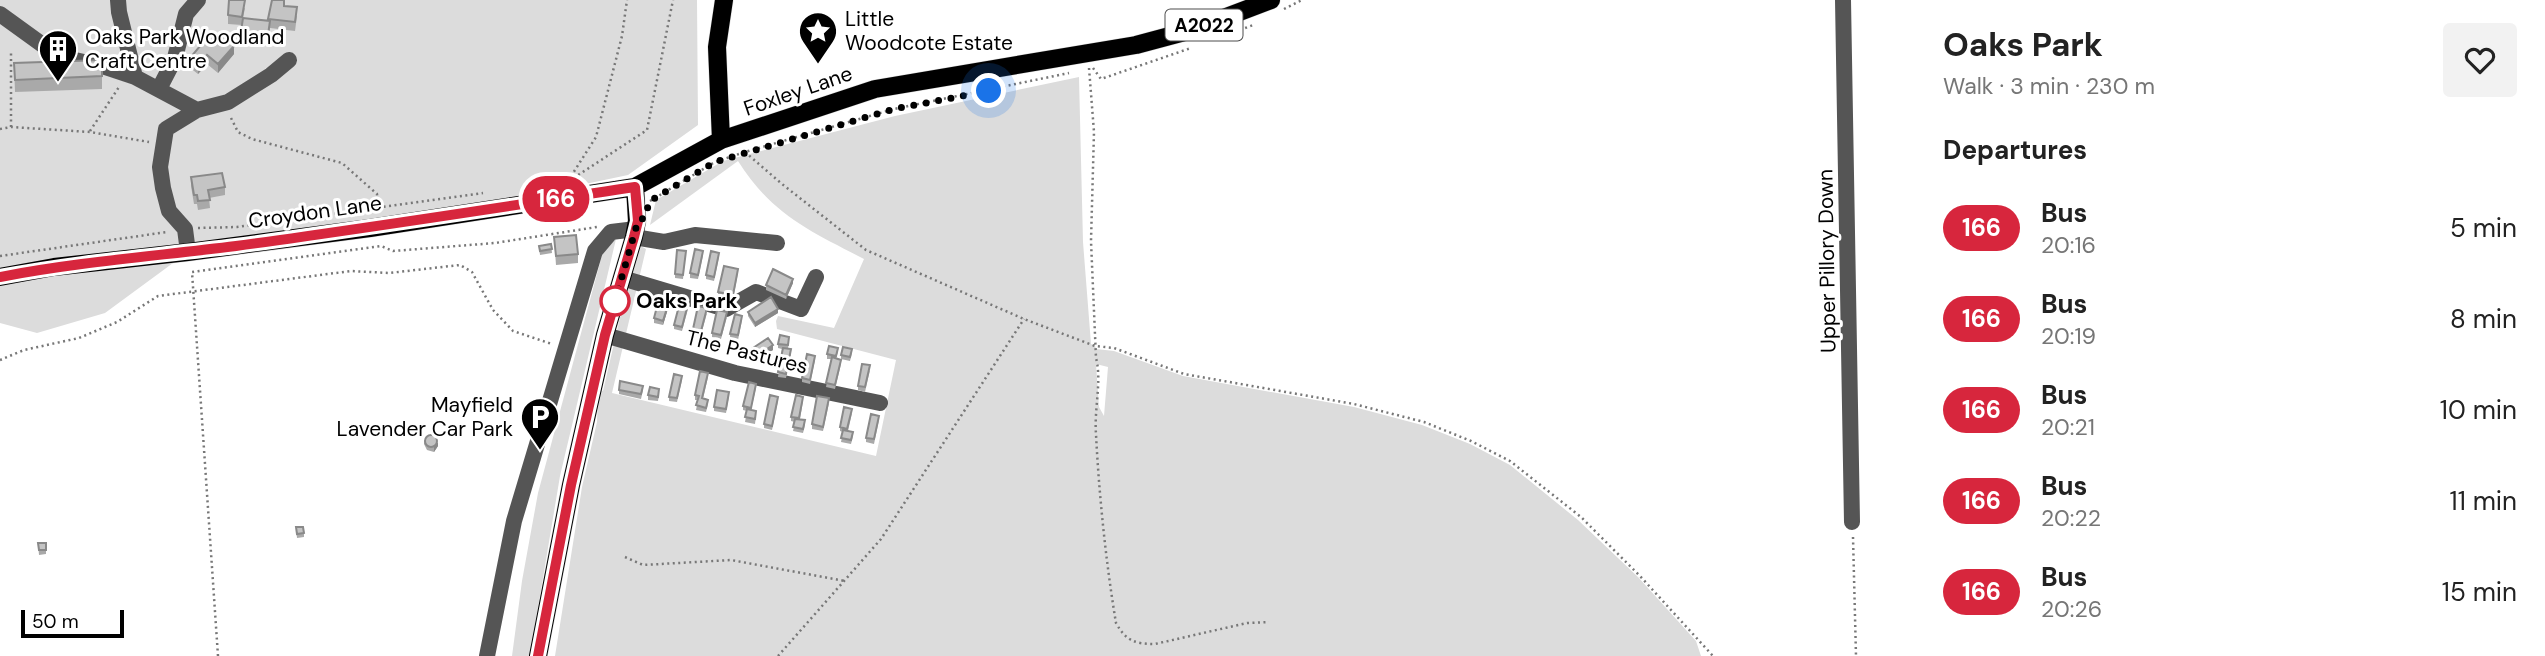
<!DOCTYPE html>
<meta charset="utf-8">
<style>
:root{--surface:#fff;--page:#f2f2f2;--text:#222;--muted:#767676}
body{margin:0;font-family:"DM Sans",sans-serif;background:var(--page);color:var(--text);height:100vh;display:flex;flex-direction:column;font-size:26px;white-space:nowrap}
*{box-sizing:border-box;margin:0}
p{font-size:23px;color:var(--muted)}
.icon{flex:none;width:38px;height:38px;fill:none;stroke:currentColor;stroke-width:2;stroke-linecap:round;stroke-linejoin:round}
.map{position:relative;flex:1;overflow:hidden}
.drawer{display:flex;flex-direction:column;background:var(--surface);width:630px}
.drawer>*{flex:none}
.badge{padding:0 14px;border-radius:23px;font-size:24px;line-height:46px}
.scale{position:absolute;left:21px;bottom:18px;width:103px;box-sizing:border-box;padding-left:7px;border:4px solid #000;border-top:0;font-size:19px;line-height:24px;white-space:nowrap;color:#000;-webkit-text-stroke:5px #fff;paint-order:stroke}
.you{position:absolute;width:35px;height:35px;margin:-18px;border:5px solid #fff;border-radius:50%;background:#1a73e8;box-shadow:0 0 0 10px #1a73e833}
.map>.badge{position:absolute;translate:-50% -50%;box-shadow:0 0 0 4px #fff}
h2{padding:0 28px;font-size:26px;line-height:63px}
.round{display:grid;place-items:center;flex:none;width:74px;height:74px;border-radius:7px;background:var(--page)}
.overview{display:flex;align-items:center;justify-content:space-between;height:119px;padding:0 28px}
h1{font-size:33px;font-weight:700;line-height:52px}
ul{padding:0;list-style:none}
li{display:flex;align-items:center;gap:21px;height:91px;padding:0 28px}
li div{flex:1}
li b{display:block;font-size:26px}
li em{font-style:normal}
li .badge{min-width:77px;font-weight:700;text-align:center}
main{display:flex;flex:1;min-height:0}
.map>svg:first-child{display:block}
</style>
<main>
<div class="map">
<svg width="1915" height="656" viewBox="0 0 1915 656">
<rect width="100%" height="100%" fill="#fff"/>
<path fill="#dcdcdc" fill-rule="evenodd" d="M 0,0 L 697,0 L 698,125 L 628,175 L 390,225 L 188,252 L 105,313 L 37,333 L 0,323 Z
M 1079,77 L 1083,242 L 1091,344 L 1095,346 L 1096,349 L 1114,351 L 1183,376 L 1354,407 L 1422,425 L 1470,444 L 1510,465 L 1578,520 L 1638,577 L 1696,641 L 1701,656 L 555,656 L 582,487 L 597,422 L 598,390 L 603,391 L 637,244 L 646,249 L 612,393 L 876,456 L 896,360 L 777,329 L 776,321 L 778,316 L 834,328 L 864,259 C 810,231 772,215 738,161 L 650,225 L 656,200 L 723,161 L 895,116 ZM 1096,364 L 1108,367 L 1104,416 L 1099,407 Z
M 608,233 L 616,239 L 560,476 L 530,656 L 512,656 L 522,581 L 538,493 Z"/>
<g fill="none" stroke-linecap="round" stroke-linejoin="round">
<g stroke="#dbdbdb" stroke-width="19">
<path id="major" d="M 721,140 L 717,47 L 724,0
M 0,277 L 54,267 L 188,252 L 370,228 L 635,187 L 721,140 L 875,89 L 1136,45 L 1192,30 L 1271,0
M 538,656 L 571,485 L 605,335 L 634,237 L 637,221 L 635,187"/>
</g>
<path stroke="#777" stroke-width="2.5" stroke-dasharray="2 3.5" stroke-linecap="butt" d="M 1284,9 L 1302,0
M 1240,30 L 1253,25
M 1089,68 L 1094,132 L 1091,241 L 1096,358 C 1102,381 1094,409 1096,434 C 1099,495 1106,563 1116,623 C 1126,641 1135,644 1155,644 L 1247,623 L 1269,622
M 1093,68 L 1101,79 L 1191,48
M 231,118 L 238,132 L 252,139 L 342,163 L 377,194 L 378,209
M 11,127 L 11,53
M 0,129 L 11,127 L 90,132 L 149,142
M 90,131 L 119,87
M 745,152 L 782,184 L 866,250 L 1024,319 L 1095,346 L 1114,348 L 1184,374 L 1354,404 L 1424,422 L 1471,441 L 1510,461 L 1581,517 L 1640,576 L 1713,656
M 568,181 L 596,137 L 622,36 L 627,0
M 569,181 L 647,130 L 673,0
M 650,201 L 715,162 L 745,152 L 894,109 L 1069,73
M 198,228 L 237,227 L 483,193
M 0,256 L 167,232
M 0,360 L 24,350 L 79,338 L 117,322 L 158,296 L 351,271 L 389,273 L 460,265 L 472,272 L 493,310 L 513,331 L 552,344
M 1853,537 L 1856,656
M 625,557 L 643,565 L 731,560 L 845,581
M 218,656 L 192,272 L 381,246 L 393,251 L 495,243 L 597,227
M 778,656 L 881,539 L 1024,319"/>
<path stroke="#555" stroke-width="16" d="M 118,0 L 119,12 L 135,77
M 1843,0 L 1852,522
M 0,14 L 58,56 L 105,67 L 135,77 L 197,110
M 159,89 L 175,58 L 186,14 L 198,0
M 634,237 L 664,242 L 695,235 L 777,243
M 188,252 L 185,229 L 169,211 L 163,188 L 160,167 L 166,129 L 197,110 L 228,102 L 271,75 L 289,60
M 622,278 L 726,309 L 756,292 L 801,309 L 816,277
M 605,335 L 735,373 L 880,403
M 487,656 L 514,521 L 595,251 L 611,232 L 636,229"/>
<use href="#major" stroke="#000" stroke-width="18"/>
</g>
<path fill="#a9a9a9" d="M 272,0 L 285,0 L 285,6 L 297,16 L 295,31 L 270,28 L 268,43 L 241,40 L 242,25 L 228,24 L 228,15 L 245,8 L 243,18 L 268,21 Z
M 212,32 L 234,54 L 218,73 L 207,64 L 198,74 L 189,67 L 189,59 Z
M 102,60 L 102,89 L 15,92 L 14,63 Z
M 191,177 L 225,187 L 225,195 L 209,198 L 210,208 L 198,210 L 197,204 L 194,204 L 191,186 Z
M 554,237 L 578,254 L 578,263 L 556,265 Z
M 551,244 L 552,253 L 540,255 L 539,246 Z
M 686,251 L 683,279 L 675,278 L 675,274 Z
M 703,255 L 698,279 L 690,278 L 690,273 Z
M 719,257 L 714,281 L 706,279 L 706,275 Z
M 738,273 L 733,299 L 718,296 L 718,292 Z
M 793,283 L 786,299 L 766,290 L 766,285 Z
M 670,302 L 663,325 L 654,323 L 654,318 Z
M 688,309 L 682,331 L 674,329 L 674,325 Z
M 748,312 L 778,313 L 755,327 L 748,316 Z
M 707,313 L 701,335 L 693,333 L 693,329 Z
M 727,317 L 721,339 L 712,337 L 712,333 Z
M 742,320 L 738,340 L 730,338 L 730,334 Z
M 789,341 L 788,349 L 791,354 L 786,378 L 778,377 L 782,349 L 778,348 L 778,344 Z
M 773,350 L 752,363 L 747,356 L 747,352 Z
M 838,352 L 836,358 L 841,364 L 835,389 L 826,387 L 831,359 L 827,359 L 827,354 Z
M 852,353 L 850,361 L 841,359 L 841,355 Z
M 815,360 L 810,384 L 802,382 L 802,378 Z
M 870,370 L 865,392 L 858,390 L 858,386 Z
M 708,377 L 703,399 L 708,404 L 706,412 L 696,410 L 698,400 L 695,400 L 695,395 Z
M 682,380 L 677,402 L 669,401 L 669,397 Z
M 756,388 L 751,410 L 756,415 L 755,424 L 745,422 L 747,411 L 743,410 L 743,406 Z
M 619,390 L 643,390 L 641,399 L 619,394 Z
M 659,393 L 658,401 L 648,400 L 648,395 Z
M 729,396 L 726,413 L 714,411 L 714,407 Z
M 778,401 L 772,430 L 764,428 L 764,424 Z
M 803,401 L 800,419 L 805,425 L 803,433 L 793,431 L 795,422 L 791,421 L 791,417 Z
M 829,403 L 823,431 L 812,429 L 812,424 Z
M 852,413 L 848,431 L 853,436 L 851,444 L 841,442 L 843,432 L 840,431 L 840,427 Z
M 879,420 L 874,444 L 866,442 L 866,438 Z
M 424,440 L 438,446 L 434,452 L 427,450 L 424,444 Z
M 296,527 L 304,533 L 304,537 L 297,538 Z
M 38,543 L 46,543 L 46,554 L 39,555 Z"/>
<path fill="#898989" d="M 234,46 L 234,54 L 218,73 L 218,64 Z
M 207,55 L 207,64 L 198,74 L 198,66 Z
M 793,279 L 793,283 L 786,299 L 786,295 Z
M 670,298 L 670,302 L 663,325 L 663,321 Z
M 778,309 L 778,313 L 755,327 L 755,323 Z
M 773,345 L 773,350 L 752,363 L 752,359 Z
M 438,442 L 438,446 L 434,452 L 434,447 Z"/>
<path fill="#c4c4c4" stroke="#898989" stroke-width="2" d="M 229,0 L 245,0 L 242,17 L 228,15 Z
M 272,0 L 284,0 L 284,6 L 297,7 L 295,22 L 268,19 Z
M 243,18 L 270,21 L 268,35 L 241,31 Z
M 212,32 L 217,37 L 220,34 L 234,46 L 218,64 L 207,55 L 198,66 L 189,59 Z
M 102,60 L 102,76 L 15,80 L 14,63 Z
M 222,173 L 225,187 L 208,190 L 210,200 L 198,201 L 197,195 L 194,195 L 191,177 Z
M 576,235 L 578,254 L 556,256 L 554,237 Z
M 551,244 L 552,249 L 540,251 L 539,246 Z
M 695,249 L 703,251 L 698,275 L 690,273 Z
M 677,250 L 686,251 L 683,275 L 675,274 Z
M 711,251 L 719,253 L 714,277 L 706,275 Z
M 724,266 L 738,269 L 733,295 L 718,292 Z
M 773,269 L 793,279 L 786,295 L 766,285 Z
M 660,295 L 670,298 L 663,321 L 654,318 Z
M 771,297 L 778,309 L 755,323 L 748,312 Z
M 680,302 L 688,304 L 682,327 L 674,325 Z
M 698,306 L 707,308 L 701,331 L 693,329 Z
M 717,310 L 727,312 L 721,335 L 712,333 Z
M 735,314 L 742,316 L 738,335 L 730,334 Z
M 780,335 L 789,337 L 788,345 L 778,344 Z
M 768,338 L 773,345 L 752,359 L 747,352 Z
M 829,346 L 838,348 L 836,356 L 827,354 Z
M 843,347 L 852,349 L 850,357 L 841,355 Z
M 783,348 L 791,349 L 786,374 L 778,372 Z
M 807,354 L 815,356 L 810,380 L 802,378 Z
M 832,357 L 841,360 L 835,385 L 826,383 Z
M 862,364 L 870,365 L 865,387 L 858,386 Z
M 700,371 L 708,373 L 702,398 L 708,400 L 706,408 L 696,405 L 699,396 L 695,395 Z
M 674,374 L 682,376 L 677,398 L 669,397 Z
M 620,381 L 643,386 L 641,394 L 619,390 Z
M 749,382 L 756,384 L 751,408 L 743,406 Z
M 650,387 L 659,389 L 658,397 L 648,395 Z
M 717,390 L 729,392 L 726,409 L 714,407 Z
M 770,395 L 778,397 L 772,426 L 764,424 Z
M 796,395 L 803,397 L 799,418 L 791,417 Z
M 817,396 L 829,398 L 823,427 L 812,424 Z
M 844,407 L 852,409 L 847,429 L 840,427 Z
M 747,409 L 756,411 L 755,419 L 745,417 Z
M 871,414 L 879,416 L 874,439 L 866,438 Z
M 795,419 L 805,420 L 803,429 L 793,427 Z
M 843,430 L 853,432 L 851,440 L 841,438 Z
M425 441a6 6 0 1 1 12 0a6 6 0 1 1-12 0Z
M 296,527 L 303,527 L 304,533 L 297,534 Z
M 38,543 L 46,543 L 46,550 L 39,550 Z"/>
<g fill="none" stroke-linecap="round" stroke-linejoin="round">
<g stroke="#fff" stroke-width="16">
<path id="line" d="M 0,277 C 78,262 157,256 236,246 C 369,228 502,207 635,187 L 638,221 L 634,237 L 605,335 L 571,485 L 538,656"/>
</g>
<use href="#line" stroke="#d7263d" stroke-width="10"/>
<path stroke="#000" stroke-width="7" stroke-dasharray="0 12.6" d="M 615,301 L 638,221 L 644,218 L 650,201 L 715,162 L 894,109 L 989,91"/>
</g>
<defs>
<g id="sight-pin" transform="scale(2.0125)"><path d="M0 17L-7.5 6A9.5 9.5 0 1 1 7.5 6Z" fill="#000" stroke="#fff"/><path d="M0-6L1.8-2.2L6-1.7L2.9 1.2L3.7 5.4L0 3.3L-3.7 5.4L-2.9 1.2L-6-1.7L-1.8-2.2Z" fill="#fff"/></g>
<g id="building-pin" transform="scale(2.0125)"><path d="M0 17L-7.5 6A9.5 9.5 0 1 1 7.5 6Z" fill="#000" stroke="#fff"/><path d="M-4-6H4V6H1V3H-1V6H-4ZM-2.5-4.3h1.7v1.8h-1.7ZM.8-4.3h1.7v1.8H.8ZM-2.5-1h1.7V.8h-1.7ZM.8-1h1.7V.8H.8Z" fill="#fff"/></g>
<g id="parking-pin" transform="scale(2.0125)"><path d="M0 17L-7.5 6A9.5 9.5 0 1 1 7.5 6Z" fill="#000" stroke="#fff"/><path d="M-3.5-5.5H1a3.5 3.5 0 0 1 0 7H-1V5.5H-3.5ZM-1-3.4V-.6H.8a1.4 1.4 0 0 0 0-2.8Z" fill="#fff"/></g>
</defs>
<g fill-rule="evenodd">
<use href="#sight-pin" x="818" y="31"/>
<use href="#building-pin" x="58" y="49"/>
<use href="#parking-pin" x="540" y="417"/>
</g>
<circle fill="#fff" stroke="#d7263d" stroke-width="3.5" cx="615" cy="301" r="14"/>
<g text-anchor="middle" stroke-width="6" stroke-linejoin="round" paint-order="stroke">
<rect fill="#fff" stroke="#4c4c4c" stroke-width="2" x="1165.5" y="9.5" width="77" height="31" rx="5"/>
<g font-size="19" font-weight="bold" fill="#000">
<text x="1204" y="32">A2022</text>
</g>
<g font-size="21" fill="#000" stroke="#fff" text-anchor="start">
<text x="845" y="26">Little<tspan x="845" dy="24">Woodcote Estate</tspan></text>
<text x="85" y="44">Oaks Park Woodland<tspan x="85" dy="24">Craft Centre</tspan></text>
<text x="513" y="412" text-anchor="end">Mayfield<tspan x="513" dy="24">Lavender Car Park</tspan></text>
</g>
<g font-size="21" fill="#000" stroke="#fff">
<text transform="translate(798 91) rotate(-19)" y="7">Foxley Lane</text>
<text transform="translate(315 212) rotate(-8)" y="7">Croydon Lane</text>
<text transform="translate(1827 261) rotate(-91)" y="7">Upper Pillory Down</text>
<text transform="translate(747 352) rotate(14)" y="7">The Pastures</text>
</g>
<g font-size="21" font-weight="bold" fill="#000" stroke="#fff" text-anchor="start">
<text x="636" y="308">Oaks Park</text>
</g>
</g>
</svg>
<div class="scale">50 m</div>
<div class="you" style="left:989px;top:91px"></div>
<b class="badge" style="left:556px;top:199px;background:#d7263d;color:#fff">166</b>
</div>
<section class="drawer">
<div class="overview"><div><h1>Oaks Park</h1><p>Walk · 3 min · 230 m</p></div><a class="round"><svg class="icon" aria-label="heart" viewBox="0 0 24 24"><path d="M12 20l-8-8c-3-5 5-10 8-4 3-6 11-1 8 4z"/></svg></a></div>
<h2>Departures</h2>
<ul>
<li><span class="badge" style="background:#d7263d;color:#fff">166</span><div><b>Bus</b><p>20:16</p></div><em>5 min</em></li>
<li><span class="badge" style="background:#d7263d;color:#fff">166</span><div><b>Bus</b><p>20:19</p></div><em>8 min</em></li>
<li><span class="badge" style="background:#d7263d;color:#fff">166</span><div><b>Bus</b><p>20:21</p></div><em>10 min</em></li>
<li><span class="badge" style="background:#d7263d;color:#fff">166</span><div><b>Bus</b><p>20:22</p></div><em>11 min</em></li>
<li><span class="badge" style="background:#d7263d;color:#fff">166</span><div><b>Bus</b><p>20:26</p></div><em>15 min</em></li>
</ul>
</section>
</main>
